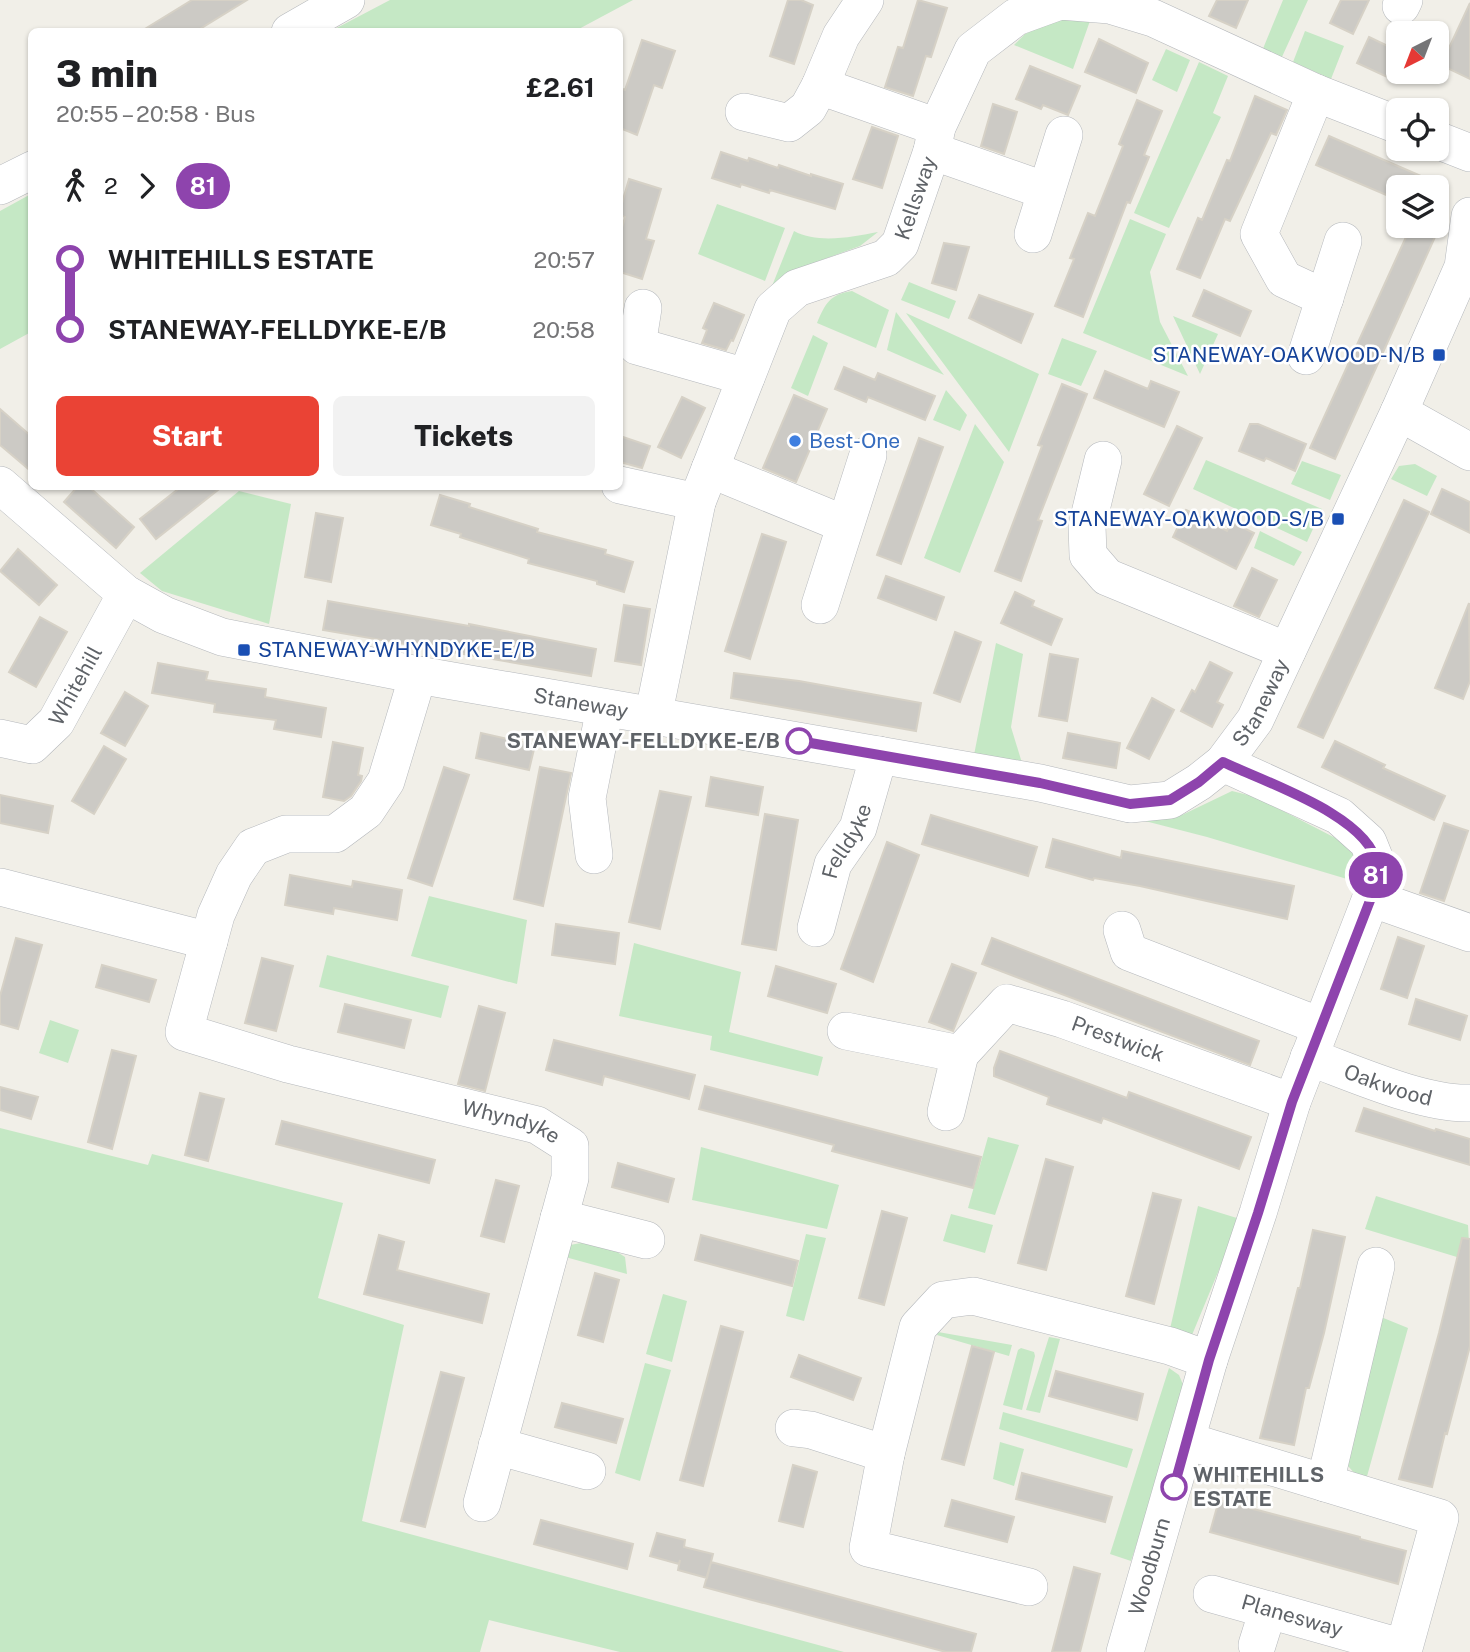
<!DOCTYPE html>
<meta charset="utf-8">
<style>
:root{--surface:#fff;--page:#f2f2f2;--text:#202124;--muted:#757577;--accent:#ea4335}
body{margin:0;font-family:"Public Sans",sans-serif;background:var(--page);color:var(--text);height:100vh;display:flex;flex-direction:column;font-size:26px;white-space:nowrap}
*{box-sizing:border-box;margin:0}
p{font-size:23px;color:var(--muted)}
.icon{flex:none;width:38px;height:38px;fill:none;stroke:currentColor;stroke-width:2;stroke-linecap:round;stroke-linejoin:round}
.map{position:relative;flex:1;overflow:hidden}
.drawer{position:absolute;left:28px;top:28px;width:595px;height:462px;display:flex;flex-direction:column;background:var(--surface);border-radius:10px;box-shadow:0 2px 5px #0004}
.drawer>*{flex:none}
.badge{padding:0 14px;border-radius:23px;font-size:24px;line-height:46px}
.needle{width:46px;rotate:222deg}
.fabs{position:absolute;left:1386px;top:21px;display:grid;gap:14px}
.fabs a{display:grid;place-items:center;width:63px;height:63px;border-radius:10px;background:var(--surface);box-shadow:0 2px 5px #0004;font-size:35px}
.map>.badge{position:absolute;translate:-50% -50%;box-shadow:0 0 0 4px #fff}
.legs{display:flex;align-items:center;gap:10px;height:77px;padding:0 28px;font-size:23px}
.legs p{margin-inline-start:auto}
.summary{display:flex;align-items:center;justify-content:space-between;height:119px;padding:0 28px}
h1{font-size:38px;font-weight:800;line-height:52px}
.action{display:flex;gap:14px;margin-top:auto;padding:14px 28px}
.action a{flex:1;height:80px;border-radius:10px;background:var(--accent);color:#fff;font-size:28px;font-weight:800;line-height:80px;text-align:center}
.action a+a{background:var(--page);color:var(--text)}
ul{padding:0 28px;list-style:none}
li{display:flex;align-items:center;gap:24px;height:70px;font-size:26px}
li i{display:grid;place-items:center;width:10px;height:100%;margin:0 9px;background:currentColor}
li i::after{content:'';width:18px;height:18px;margin:-9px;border:5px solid;border-radius:50%;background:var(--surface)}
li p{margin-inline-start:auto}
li:first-child i{background:linear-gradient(#0000 50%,currentColor 0)}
li:last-child i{background:linear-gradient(currentColor 50%,#0000 0)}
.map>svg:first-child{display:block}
</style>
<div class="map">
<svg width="1470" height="1652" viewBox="0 0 1470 1652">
<rect width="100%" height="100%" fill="#f1efe8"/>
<path fill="#c5e8c5" d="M 390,0 L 633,0 L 575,31 L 331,31 Z
M 1283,0 L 1308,0 L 1281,59 L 1262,51 Z
M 1057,18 L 1091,18 L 1073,69 L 1014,45 L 1025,34 Z
M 1305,31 L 1344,46 L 1331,79 L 1293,62 Z
M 1166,49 L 1190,60 L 1177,92 L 1152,80 Z
M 1199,62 L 1228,76 L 1213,113 L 1221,117 L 1169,228 L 1134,213 Z
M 31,194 L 31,332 L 0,349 L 0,211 Z
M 717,204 L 785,228 L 765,281 L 698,254 Z
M 1130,219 L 1166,234 L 1150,272 L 1160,322 L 1188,376 L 1083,333 Z
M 794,231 C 818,244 852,237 878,232 L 860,246 L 819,261 L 772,286 Z
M 909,282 L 956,301 L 949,319 L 901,300 Z
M 852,291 L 889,310 L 876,348 L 817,323 C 825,304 830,294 852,291 Z
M 896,312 L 944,375 L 887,350 Z
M 906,313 L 1039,374 L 1009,452 Z
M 1173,316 L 1218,334 L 1200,374 Z
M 813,335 L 828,343 L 808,396 L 791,388 Z
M 1062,338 L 1097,351 L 1081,386 L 1048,374 Z
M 946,390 L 967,415 L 960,431 L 933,420 Z
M 975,424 L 1004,462 L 960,573 L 924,558 Z
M 1206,460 L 1322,509 L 1307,542 L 1193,489 Z
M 1302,461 L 1341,475 L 1330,500 L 1291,484 Z
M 1415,464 L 1437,476 L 1427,496 L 1391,479 L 1399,466 Z
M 239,491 L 291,504 L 269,624 L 162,591 L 140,573 Z
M 1260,531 L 1302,552 L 1294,566 L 1254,548 Z
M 996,643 L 1023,654 L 1011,727 L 1022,763 L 974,755 Z
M 1232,791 L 1256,797 L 1349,845 L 1360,860 L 1357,882 L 1207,837 L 1145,821 L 1182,815 Z
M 429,896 L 527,920 L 517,984 L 411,956 Z
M 634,943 L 741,972 L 729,1032 L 823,1057 L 818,1076 L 710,1050 L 712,1036 L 619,1016 Z
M 327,955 L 449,986 L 441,1018 L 319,987 Z
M 50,1020 L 79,1030 L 68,1063 L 39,1053 Z
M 0,1128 L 148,1165 L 152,1154 L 343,1203 L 318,1298 L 404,1325 L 362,1521 L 844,1652 L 620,1652 L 489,1620 L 480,1652 L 0,1652 Z
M 988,1137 L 1019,1145 L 995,1215 L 968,1208 Z
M 701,1147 L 839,1185 L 827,1229 L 692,1200 Z
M 1376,1196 L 1468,1225 L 1470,1261 L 1365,1229 Z
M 1198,1206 L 1240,1219 L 1192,1335 L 1170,1329 Z
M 951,1214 L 993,1225 L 985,1253 L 943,1241 Z
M 806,1234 L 826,1238 L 804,1321 L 786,1316 Z
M 581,1243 L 611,1248 L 625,1257 L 627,1274 L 558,1255 L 570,1245 Z
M 663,1294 L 687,1301 L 672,1362 L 646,1354 Z
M 1381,1317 L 1408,1328 L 1366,1480 L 1356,1475 L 1348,1466 Z
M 938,1332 L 1012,1345 L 1009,1356 L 937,1335 Z
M 1049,1337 L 1060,1339 L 1040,1413 L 1026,1410 Z
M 1021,1348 L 1034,1352 L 1035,1356 L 1022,1410 L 1003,1405 L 1018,1350 Z
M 645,1363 L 671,1370 L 640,1481 L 615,1473 Z
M 1169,1368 L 1179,1375 L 1184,1387 L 1175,1427 L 1131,1561 L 1110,1554 Z
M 1003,1412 L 1133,1449 L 1127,1468 L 999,1429 Z
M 1000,1442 L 1024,1449 L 1014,1486 L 993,1479 Z"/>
<path fill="#cccac5" stroke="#d6d1c6" stroke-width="2" d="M 192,0 L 247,0 L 195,32 L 140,32 Z
M 788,0 L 801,0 L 813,5 L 794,64 L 770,56 Z
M 918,0 L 947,8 L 931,57 L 926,56 L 913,96 L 885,87 L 898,47 L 903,48 Z
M 1217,0 L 1248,0 L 1236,28 L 1209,16 Z
M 1341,0 L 1369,0 L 1353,34 L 1330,23 Z
M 1470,3 L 1470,79 L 1441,65 Z
M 1369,37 L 1398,51 L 1398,82 L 1357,63 Z
M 1099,39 L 1148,63 L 1136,93 L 1085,72 Z
M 642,40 L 675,51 L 662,88 L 654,85 L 637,135 L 620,128 L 620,88 L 625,90 Z
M 1030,66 L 1080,86 L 1068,115 L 1043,105 L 1041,109 L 1016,99 Z
M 1255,96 L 1287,110 L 1276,135 L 1271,133 L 1230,221 L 1225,219 L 1200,278 L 1177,269 L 1198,218 L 1202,220 L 1227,160 L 1230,161 Z
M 1137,100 L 1162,111 L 1144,155 L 1149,157 L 1130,203 L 1127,202 L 1083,317 L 1055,306 L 1074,259 L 1070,258 L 1088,213 L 1095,216 L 1123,146 L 1119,144 Z
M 993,104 L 1017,112 L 1004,154 L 981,146 Z
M 872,127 L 898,136 L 882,188 L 853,179 Z
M 1329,136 L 1444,186 L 1437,202 L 1437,187 L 1398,187 L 1398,200 L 1316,165 Z
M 721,152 L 748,161 L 749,158 L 778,168 L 779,165 L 811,176 L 811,174 L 843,184 L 835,209 L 770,190 L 769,193 L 741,184 L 740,187 L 712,178 Z
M 629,179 L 661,189 L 646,239 L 654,241 L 642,279 L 620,272 L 620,235 L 625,217 L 620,215 L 620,210 Z
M 1411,226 L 1433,226 L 1439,228 L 1335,459 L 1310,448 Z
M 944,243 L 969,247 L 956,290 L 932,283 Z
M 1204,290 L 1251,311 L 1240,336 L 1193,316 Z
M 979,295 L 1033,314 L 1021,343 L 969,318 Z
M 714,303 L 744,315 L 733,341 L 731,340 L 726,350 L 702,343 L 707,330 L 703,328 Z
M 844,367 L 875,380 L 878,373 L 935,396 L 925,420 L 868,397 L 866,402 L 835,389 Z
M 1105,371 L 1148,389 L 1151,381 L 1179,392 L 1164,427 L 1094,398 Z
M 1062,384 L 1087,394 L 1038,520 L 1042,521 L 1021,581 L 995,571 L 1042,446 L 1038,445 Z
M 794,395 L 827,409 L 796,482 L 763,468 Z
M 682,397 L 705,408 L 681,458 L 658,447 Z
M 0,409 L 32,437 L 32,472 L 0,445 Z
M 1250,424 L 1258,424 L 1306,444 L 1295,471 L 1266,458 L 1264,461 L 1239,451 Z
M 1177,426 L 1202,438 L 1169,506 L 1144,494 Z
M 620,436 L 650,446 L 642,468 L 620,462 Z
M 919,438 L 943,447 L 901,564 L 877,555 Z
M 78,486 L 88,486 L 134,527 L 116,548 L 64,502 Z
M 182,486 L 223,486 L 156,539 L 140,519 Z
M 1442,489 L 1470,502 L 1470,533 L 1431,514 Z
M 440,495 L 470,504 L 469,507 L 538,529 L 537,532 L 606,550 L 605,554 L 633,562 L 624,592 L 597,584 L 597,581 L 528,563 L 529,559 L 460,537 L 461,534 L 431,525 Z
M 1404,500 L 1429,512 L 1323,738 L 1298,727 Z
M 1186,510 L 1227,531 L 1231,522 L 1254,533 L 1236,569 L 1173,537 Z
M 316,513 L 343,518 L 331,582 L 305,577 Z
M 762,534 L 786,542 L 750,659 L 725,651 Z
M 18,549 L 57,585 L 39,605 L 0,571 Z
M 1252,568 L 1277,580 L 1259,617 L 1234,606 Z
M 886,576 L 944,597 L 936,620 L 878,598 Z
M 1015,592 L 1034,601 L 1032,606 L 1062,619 L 1051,645 L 1001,623 Z
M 328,601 L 469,626 L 469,624 L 596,649 L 591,676 L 323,630 Z
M 1469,603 L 1470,681 L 1463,699 L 1435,688 Z
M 624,605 L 650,609 L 641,665 L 615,661 Z
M 40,617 L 67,632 L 36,687 L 9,672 Z
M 955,632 L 981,642 L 960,702 L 934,693 Z
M 1050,654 L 1078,659 L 1067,721 L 1039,716 Z
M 1210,662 L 1232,673 L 1217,702 L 1223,705 L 1212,727 L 1181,711 L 1192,690 L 1195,692 Z
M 158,663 L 208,672 L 206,680 L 266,689 L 265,697 L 326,708 L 321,737 L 274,729 L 276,720 L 214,712 L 215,704 L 152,693 Z
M 734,673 L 799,681 L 921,703 L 916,731 L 731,698 Z
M 125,692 L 148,706 L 125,746 L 101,733 Z
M 1152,698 L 1174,710 L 1149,759 L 1127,748 Z
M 481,733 L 535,745 L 529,770 L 476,758 Z
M 1068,733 L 1120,743 L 1116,768 L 1063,758 Z
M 1335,741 L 1385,765 L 1383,768 L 1445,796 L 1434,820 L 1322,767 Z
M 333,742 L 363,748 L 358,775 L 362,776 L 361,781 L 351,796 L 344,801 L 323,797 Z
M 104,746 L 126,759 L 94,814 L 72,801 Z
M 444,767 L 469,775 L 432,886 L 408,878 Z
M 540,767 L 571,773 L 543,906 L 514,899 Z
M 711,777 L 763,787 L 758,815 L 706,806 Z
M 660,791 L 691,797 L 660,929 L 629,922 Z
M 0,795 L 53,806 L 48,833 L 0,823 Z
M 765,814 L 798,820 L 776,950 L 742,944 Z
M 931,815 L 1037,847 L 1028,876 L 922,844 Z
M 1444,823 L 1468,831 L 1444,901 L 1420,893 Z
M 1053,839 L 1121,858 L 1122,851 L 1294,886 L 1287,919 L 1140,886 L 1094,878 L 1093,880 L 1046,867 Z
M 887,842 L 919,855 L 873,982 L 841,969 Z
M 290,875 L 352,887 L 353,881 L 402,890 L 397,920 L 334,908 L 333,914 L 285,905 Z
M 556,924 L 619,933 L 615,964 L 552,955 Z
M 1398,937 L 1424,946 L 1407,998 L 1381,989 Z
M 16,938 L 42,945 L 18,1029 L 0,1024 L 0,996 Z
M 992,938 L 1259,1041 L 1250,1065 L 982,964 Z
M 262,958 L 293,966 L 276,1031 L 245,1023 Z
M 952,964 L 976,973 L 953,1031 L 929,1022 Z
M 102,965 L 156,980 L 149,1002 L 96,987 Z
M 776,966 L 836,984 L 827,1013 L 768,996 Z
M 1416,999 L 1467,1016 L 1460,1040 L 1409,1024 Z
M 345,1004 L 411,1020 L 404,1048 L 338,1032 Z
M 479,1006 L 505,1013 L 485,1091 L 458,1084 Z
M 554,1040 L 695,1075 L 689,1099 L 604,1076 L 602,1085 L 546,1070 Z
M 112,1050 L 136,1056 L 112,1149 L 88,1142 Z
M 1000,1051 L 1127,1098 L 1129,1092 L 1251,1137 L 1239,1169 L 1103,1118 L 1101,1123 L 1047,1104 L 1049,1097 L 994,1076 L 994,1068 Z
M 705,1086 L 981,1157 L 973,1188 L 832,1151 L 834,1145 L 699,1109 Z
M 0,1087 L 38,1097 L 31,1119 L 0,1110 Z
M 200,1093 L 224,1099 L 208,1161 L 185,1155 Z
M 1364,1108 L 1435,1131 L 1436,1129 L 1470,1139 L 1470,1165 L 1356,1131 Z
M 282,1121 L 435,1160 L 429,1183 L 276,1144 Z
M 1046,1159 L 1073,1167 L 1046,1270 L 1018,1263 Z
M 618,1163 L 674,1179 L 668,1202 L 612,1187 Z
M 496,1180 L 519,1186 L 504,1242 L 481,1236 Z
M 1153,1193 L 1181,1200 L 1154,1304 L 1126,1296 Z
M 882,1211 L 907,1218 L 884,1305 L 859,1298 Z
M 1313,1230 L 1345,1237 L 1324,1333 L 1309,1388 L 1306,1388 L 1294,1445 L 1260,1438 L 1298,1288 L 1300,1288 Z
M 379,1235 L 404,1242 L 397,1270 L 489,1294 L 482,1323 L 364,1294 Z
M 701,1235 L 798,1261 L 792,1286 L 695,1260 Z
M 1462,1238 L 1470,1239 L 1470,1346 L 1447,1434 L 1445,1433 L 1432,1487 L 1399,1479 L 1439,1333 Z
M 595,1273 L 619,1280 L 603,1342 L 578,1335 Z
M 721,1326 L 743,1332 L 703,1486 L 680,1480 Z
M 972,1346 L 994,1352 L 964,1465 L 942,1459 Z
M 799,1355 L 861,1378 L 853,1400 L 791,1377 Z
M 1056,1371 L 1143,1394 L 1137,1420 L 1049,1396 Z
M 441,1372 L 464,1378 L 425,1527 L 401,1521 Z
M 562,1403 L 623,1419 L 616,1443 L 555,1427 Z
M 793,1465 L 817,1472 L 803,1527 L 779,1521 Z
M 1022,1473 L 1112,1497 L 1105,1522 L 1016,1499 Z
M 952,1500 L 1014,1517 L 1007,1542 L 945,1526 Z
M 1219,1500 L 1360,1537 L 1360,1539 L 1406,1551 L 1398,1584 L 1210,1532 Z
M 541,1520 L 633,1544 L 627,1569 L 534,1544 Z
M 657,1533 L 685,1540 L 684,1547 L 713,1554 L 707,1578 L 678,1570 L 680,1560 L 679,1564 L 650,1556 Z
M 711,1562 L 976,1634 L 971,1652 L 946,1652 L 704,1587 Z
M 1074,1567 L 1100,1574 L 1080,1652 L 1052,1652 Z"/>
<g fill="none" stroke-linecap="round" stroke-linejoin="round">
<g stroke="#b5b8bc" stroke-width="38">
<g id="minor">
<path d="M 1401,6 L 1404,0"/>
<path d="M 290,32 L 346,0"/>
<path d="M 820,86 L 937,127"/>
<path d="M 1316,93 L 1259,234 L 1284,279 L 1325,298"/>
<path d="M 744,112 L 789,123 L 808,108 L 820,86 L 841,36 L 865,0"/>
<path d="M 1437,140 L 1470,153"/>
<path d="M 932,151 L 1046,191"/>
<path d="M 0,186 L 32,170"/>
<path d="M 1033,234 L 1064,135"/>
<path d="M 643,308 L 637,346 L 746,377"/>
<path d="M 1306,356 L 1343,241"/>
<path d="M 1399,412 L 1470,452"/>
<path d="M 1103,460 L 1087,526 L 1088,555 L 1107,577 L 1287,651"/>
<path d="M 710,469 L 844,524"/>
<path id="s1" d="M 0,485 L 126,594 L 164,615 L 222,637 L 418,675 L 1040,783 L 1130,804 L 1170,800 L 1199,782 L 1223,763 L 1255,720 L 1399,412 L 1463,267 L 1470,216"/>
<path d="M 620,485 L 697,502"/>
<path d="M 820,605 L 868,455"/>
<path id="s2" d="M 418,675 L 386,781 L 366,811 L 335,834 L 286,834 L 253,847 L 234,875 L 216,915 L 184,1032 L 288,1064 L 537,1125 L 570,1146 L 570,1178 L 482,1503"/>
<path id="s3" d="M 653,717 L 697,502 L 773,309 L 797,288 L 886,258 L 900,244 L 932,151 L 937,127 L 973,50 L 1016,17 L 1060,1 L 1110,5 L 1153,18 L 1316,93 L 1398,125"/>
<path id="s4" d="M 0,738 L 32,745 L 56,722 L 126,594"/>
<path d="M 594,855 L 587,798 L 605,708"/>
<path d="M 0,887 L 209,941"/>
<path d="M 1371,898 L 1470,933"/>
<path id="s5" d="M 816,928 L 833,864 L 858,828 L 879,755"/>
<path d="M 1122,930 L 1129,952 L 1320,1026"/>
<path d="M 846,1031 L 960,1054 L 946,1112"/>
<path id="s6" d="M 960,1054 L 1007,1003 L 1062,1019 L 1292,1102"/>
<path id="s7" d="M 1309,1057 C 1353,1073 1424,1105 1470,1103"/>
<path d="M 559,1218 L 646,1240"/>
<path d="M 794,1428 L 811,1430 L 886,1454"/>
<path d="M 1187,1441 L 1440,1518 L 1404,1648 L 1212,1594"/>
<path d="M 497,1446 L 587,1471"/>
<path d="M 1325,1483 L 1376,1266"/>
<path d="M 1029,1587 L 868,1548 L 886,1454 L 918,1327 L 943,1300 L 973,1296 L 1170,1346 L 1209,1360"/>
<path d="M 1257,1645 L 1268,1610"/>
<path id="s8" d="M 1125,1652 L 1209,1360 L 1258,1213 L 1292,1102 L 1371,898 L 1378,867 L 1368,842 L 1339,816 L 1223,763"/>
</g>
</g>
<use href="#minor" stroke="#fff" stroke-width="37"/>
</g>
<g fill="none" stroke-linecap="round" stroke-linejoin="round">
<g stroke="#fff" stroke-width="16">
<path id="line-1" d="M 799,741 L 1040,783 L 1130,804 L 1170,800 L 1199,782 L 1223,762 C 1264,782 1370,816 1377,865 C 1379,875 1373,888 1371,898 L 1292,1102 L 1258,1213 L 1209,1360 L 1174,1487"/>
</g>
<use href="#line-1" stroke="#8e44ad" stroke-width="10"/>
</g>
<g fill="#1a4fb4" stroke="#fff" stroke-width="2.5">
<rect x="1432" y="348" width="14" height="14" rx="3.5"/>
<rect x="1331" y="512" width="14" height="14" rx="3.5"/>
<rect x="237" y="643" width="14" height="14" rx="3.5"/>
</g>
<circle fill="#3f7fe0" stroke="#fff" stroke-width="2.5" cx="795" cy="441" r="7"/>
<g fill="#fff" stroke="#8e44ad" stroke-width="3.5">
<circle cx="799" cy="741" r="12"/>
<circle cx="1174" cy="1487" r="12"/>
</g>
<g text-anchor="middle" stroke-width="5" stroke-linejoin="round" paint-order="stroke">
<g font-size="21" fill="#5f6368" stroke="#fff">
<text dy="7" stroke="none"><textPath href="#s3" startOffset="621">Kellsway</textPath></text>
<text dy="7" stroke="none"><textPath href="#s4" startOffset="107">Whitehill</textPath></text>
<text dy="7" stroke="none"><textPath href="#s1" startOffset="1372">Staneway</textPath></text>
<text dy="7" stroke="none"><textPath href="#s1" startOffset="637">Staneway</textPath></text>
<text dy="7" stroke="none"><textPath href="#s5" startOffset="93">Felldyke</textPath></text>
<text dy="7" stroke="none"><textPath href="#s6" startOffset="186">Prestwick</textPath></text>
<text dy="7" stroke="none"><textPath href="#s7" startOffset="84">Oakwood</textPath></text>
<text dy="7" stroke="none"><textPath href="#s2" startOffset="808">Whyndyke</textPath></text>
<text dy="7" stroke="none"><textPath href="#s8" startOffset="89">Woodburn</textPath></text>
<text transform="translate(1292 1616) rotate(16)" y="7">Planesway</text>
</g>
<g font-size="21" fill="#164399" stroke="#fff" text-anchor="end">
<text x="1425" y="362">STANEWAY-OAKWOOD-N/B</text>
<text x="1324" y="526">STANEWAY-OAKWOOD-S/B</text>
<text x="258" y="657" text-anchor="start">STANEWAY-WHYNDYKE-E/B</text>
</g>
<g font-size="21" fill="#366cbe" stroke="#fff" text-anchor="start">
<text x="809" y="448">Best-One</text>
</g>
<g font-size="21" font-weight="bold" fill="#5f6368" stroke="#fff" text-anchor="end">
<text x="780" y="748">STANEWAY-FELLDYKE-E/B</text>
<text x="1193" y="1482" text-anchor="start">WHITEHILLS<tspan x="1193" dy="24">ESTATE</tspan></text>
</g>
</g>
</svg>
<div class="fabs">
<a><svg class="needle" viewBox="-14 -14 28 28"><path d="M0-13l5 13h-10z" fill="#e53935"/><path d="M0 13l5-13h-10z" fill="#757577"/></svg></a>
<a><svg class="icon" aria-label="locate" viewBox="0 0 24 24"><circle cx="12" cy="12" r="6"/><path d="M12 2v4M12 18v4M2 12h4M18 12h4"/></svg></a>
<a><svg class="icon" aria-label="layers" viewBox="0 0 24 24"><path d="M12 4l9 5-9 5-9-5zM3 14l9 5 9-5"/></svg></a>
</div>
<b class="badge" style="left:1376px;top:875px;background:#8e44ad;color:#fff">81</b>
<section class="drawer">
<div class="summary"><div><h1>3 min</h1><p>20:55 – 20:58 · Bus</p></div><b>£2.61</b></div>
<div class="legs"><svg class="icon" aria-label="walk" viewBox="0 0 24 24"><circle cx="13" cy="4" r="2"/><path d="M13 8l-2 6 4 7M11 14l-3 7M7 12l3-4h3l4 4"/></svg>2<svg class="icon" aria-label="forward" viewBox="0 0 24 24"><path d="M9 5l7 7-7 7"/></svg><b class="badge" style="background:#8e44ad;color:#fff">81</b></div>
<ul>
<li><i style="color:#8e44ad"></i><b>WHITEHILLS ESTATE</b><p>20:57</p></li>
<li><i style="color:#8e44ad"></i><b>STANEWAY-FELLDYKE-E/B</b><p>20:58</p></li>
</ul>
<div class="action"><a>Start</a><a>Tickets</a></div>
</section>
</div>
